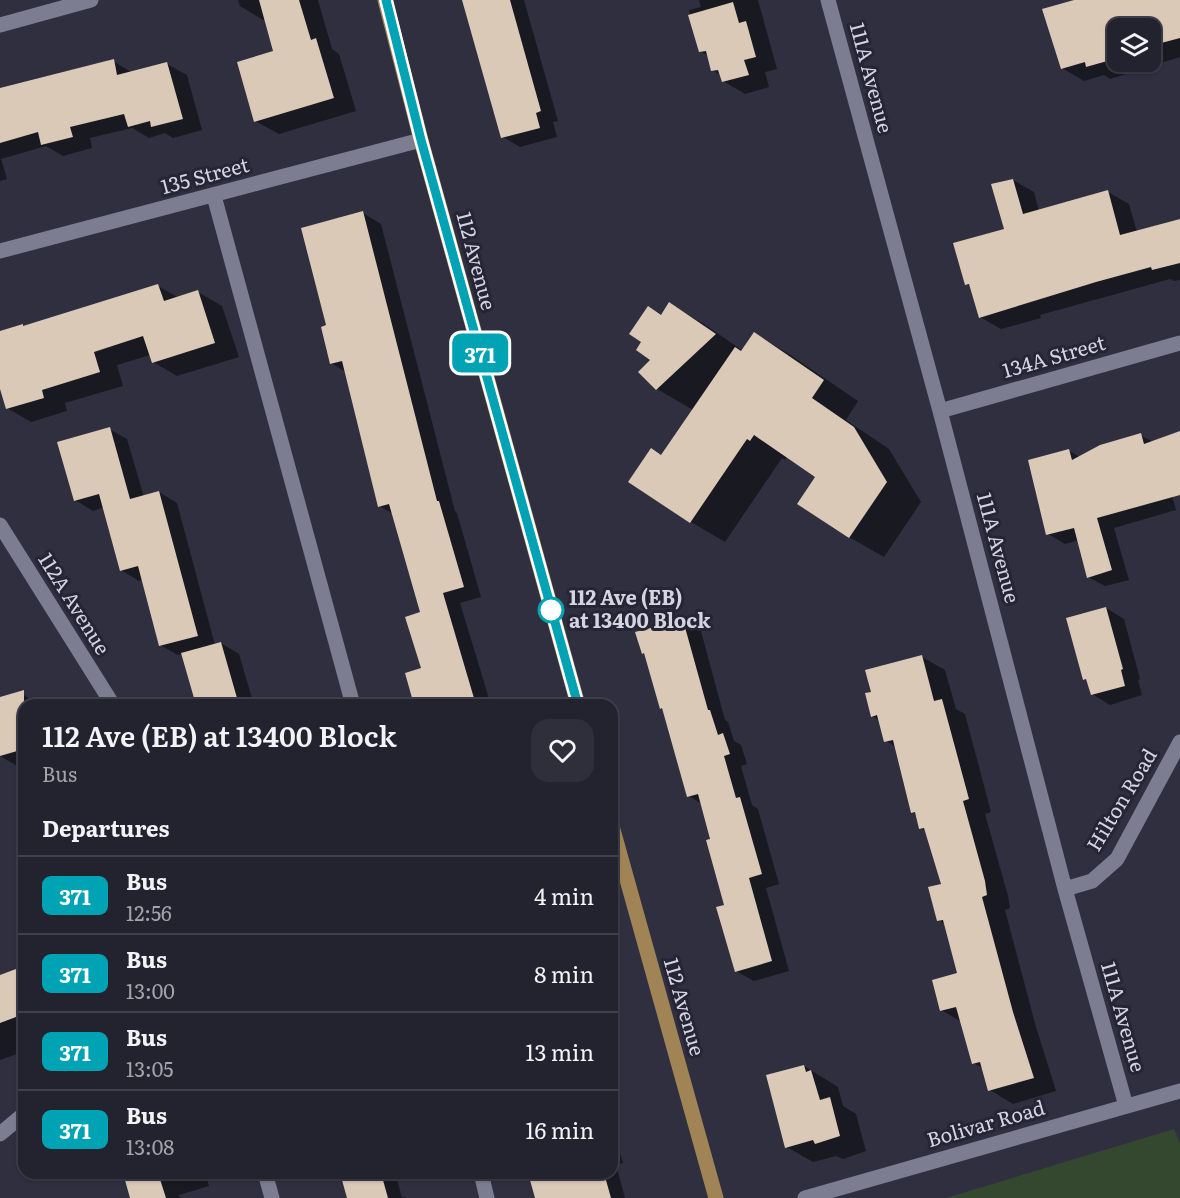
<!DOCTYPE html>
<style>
:root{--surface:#232330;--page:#2f2f3c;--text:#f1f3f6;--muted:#a3a4ab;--line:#40404c}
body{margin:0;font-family:Literata,serif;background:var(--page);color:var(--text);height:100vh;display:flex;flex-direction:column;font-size:22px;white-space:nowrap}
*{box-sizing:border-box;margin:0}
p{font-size:20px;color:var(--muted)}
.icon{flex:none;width:33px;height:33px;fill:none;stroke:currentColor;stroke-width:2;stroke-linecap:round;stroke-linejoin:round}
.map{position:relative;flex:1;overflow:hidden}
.details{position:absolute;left:18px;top:699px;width:600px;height:480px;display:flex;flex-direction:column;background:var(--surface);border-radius:18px;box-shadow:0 2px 4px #0004,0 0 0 2px var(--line)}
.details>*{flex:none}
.badge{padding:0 12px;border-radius:9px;font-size:21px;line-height:39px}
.controls{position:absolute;left:1107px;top:18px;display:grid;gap:12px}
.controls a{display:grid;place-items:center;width:54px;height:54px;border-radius:12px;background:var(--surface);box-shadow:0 2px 4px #0004,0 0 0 2px var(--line);font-size:30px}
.map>.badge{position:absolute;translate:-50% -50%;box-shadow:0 0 0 3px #fff}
h2{padding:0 24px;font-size:22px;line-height:54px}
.round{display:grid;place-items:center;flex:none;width:63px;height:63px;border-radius:18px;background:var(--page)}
.head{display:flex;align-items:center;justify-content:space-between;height:102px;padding:0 24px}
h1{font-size:28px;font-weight:600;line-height:45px}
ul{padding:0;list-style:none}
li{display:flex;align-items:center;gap:18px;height:78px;padding:0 24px;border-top:2px solid var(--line)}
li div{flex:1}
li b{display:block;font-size:22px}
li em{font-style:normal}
li .badge{min-width:66px;font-weight:700;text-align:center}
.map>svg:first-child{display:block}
</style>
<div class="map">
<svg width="1180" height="1198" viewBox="0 0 1180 1198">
<rect width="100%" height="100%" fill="#2f2f40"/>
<path fill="#344830" d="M 1174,1129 L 1180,1143 L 1180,1198 L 946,1198 Z"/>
<path fill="#0007" fill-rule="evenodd" d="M 238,0 L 318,0 L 332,49 L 339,54 L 356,111 L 279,134 L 255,121 L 275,52 L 266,19 L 263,20 L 240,6 Z
M 464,0 L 524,0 L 558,121 L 553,122 L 557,137 L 520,147 L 503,137 Z
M 699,0 L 758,0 L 777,69 L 765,72 L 769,87 L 745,94 L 723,81 L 722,76 L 712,70 L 709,56 L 700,51 L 689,10 L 701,7 Z
M 1090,0 L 1180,0 L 1180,57 L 1110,79 L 1104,75 L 1084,81 L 1062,68 ZM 1118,28 L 1150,28 L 1150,62 L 1118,62 Z
M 113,61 L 133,73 L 167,64 L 187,75 L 202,130 L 173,138 L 165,133 L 149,138 L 132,128 L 90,138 L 92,148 L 63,156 L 46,146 L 1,159 L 7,179 L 0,181 L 0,95 Z
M 1013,180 L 1034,192 L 1039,211 L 1108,192 L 1129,204 L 1137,232 L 1180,220 L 1180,280 L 1174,281 L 1170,279 L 1040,315 L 1041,318 L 1001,329 L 980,317 L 972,287 L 966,284 L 1006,230 Z
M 363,213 L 381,224 L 455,511 L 457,513 L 481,597 L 460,603 L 491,705 L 416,705 L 423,669 L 421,613 L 393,514 L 379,506 L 346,372 L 331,363 L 327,326 Z
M 158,286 L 179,298 L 198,292 L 222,306 L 239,357 L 177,376 L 153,362 L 150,355 L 117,365 L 123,386 L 65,403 L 67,411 L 31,422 L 7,408 L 0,384 L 0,333 L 25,327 Z
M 669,304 L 704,324 L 743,351 L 755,334 L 789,354 L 858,401 L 846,420 L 889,449 L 921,502 L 884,557 L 849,537 L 817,476 L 787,456 L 785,460 L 782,458 L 725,542 L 691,522 L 630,481 L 662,456 L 693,410 L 657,389 L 652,360 L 662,316 Z
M 109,429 L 127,439 L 144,497 L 159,492 L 177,503 L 215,645 L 221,643 L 239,654 L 254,705 L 197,705 L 183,654 L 178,655 L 160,645 L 143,579 L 139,581 L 121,570 L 104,507 L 93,511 L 75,500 Z
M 1180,432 L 1180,489 L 1171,492 L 1176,510 L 1114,528 L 1129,580 L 1105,586 L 1088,577 L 1079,540 L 1065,544 L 1048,534 L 1069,451 L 1080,457 L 1140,435 L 1153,442 Z
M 1106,608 L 1124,619 L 1140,679 L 1138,680 L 1142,695 L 1110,705 L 1092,694 L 1089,681 L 1084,679 Z
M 683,621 L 701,631 L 725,720 L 728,722 L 734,741 L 741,745 L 747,764 L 741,766 L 752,805 L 758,809 L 779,884 L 766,888 L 789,971 L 754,981 L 736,971 L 725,906 L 702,804 L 689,796 L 647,655 L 643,653 Z
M 922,657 L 945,670 L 956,709 L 965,714 L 991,812 L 985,814 L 1008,896 L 1010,908 L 1005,910 L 1036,1027 L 1056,1091 L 1013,1104 L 990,1090 L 983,1068 L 973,1063 L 962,1022 L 941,1010 L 959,974 L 945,924 L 939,920 L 942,885 L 927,832 L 920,828 L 916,814 L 913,812 L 896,747 L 886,741 L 880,721 L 872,716 L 873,693 Z
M 21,693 L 39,705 L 24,705 L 24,764 L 17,766 L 0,756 L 0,699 Z
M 24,968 L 24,1030 L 16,1033 L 23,1052 L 0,1060 L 0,1001 Z
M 804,1066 L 838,1087 L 843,1106 L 856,1114 L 866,1151 L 843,1159 L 836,1156 L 813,1162 L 787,1147 Z
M 612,1127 L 623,1163 L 616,1165 L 625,1198 L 536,1198 L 529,1173 L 612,1173 Z
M 124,1173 L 205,1173 L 209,1186 L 179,1195 L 180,1198 L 132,1198 Z
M 342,1173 L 395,1173 L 402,1197 L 407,1198 L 349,1198 Z"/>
<path fill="#dbc9b7" d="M 259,0 L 299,0 L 311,40 L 316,38 L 334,98 L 254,122 L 237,62 L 273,51 Z
M 462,0 L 510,0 L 541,111 L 536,113 L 540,128 L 501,138 Z
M 1074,0 L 1180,0 L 1180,38 L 1150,46 L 1150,28 L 1118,28 L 1118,58 L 1086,67 L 1085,62 L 1061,69 L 1042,9 Z
M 733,2 L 739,23 L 746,21 L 756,57 L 744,60 L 749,75 L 722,82 L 718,70 L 711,71 L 706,51 L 699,52 L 688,15 Z
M 114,59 L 117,75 L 167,62 L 183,119 L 151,127 L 150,121 L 128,127 L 124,114 L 70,127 L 73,137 L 41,145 L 38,132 L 0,143 L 0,88 Z
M 1013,179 L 1023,214 L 1108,190 L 1120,235 L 1180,219 L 1180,263 L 1152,270 L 1151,267 L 1096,282 L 979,318 L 969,284 L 965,285 L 953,243 L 1004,229 L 991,184 Z
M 363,211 L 437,501 L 439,501 L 464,587 L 443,593 L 476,705 L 414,705 L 405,673 L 421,668 L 405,617 L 420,612 L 389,504 L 378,507 L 342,361 L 330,364 L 321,327 L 326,325 L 301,228 Z
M 158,284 L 164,301 L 198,290 L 215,343 L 152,363 L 143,336 L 94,352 L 100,372 L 42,390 L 44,398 L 6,409 L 0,389 L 0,331 L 23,324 L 23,326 Z
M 669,302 L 716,334 L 656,390 L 638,372 L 650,360 L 636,350 L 641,342 L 629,334 L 648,306 L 661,315 Z
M 754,332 L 824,380 L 812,398 L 854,427 L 887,482 L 849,538 L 797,504 L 815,477 L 754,435 L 750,441 L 747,439 L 690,523 L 628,482 L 651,448 L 661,455 L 735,347 L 741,351 Z
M 110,427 L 130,499 L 159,491 L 198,636 L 159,646 L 138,566 L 120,571 L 99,494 L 74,501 L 57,442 Z
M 1180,431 L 1180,495 L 1097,518 L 1112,570 L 1087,578 L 1074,528 L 1046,535 L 1028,460 L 1069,449 L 1072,460 L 1100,445 L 1141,433 L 1144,444 Z
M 1106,607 L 1123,669 L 1121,670 L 1125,686 L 1091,695 L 1086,679 L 1083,680 L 1066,618 Z
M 683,620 L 708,710 L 710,710 L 718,735 L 723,733 L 730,754 L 724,756 L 736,798 L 740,797 L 762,874 L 749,878 L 772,961 L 735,972 L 716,907 L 724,905 L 706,840 L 710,839 L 698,794 L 687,797 L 662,708 L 660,709 L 644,653 L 642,654 L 635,632 Z
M 221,642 L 239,705 L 196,705 L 181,653 Z
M 922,655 L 934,701 L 942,699 L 969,799 L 963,801 L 985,881 L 987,895 L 982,897 L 1013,1012 L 1034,1078 L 988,1091 L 980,1062 L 972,1064 L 956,1007 L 940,1011 L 932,980 L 957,973 L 943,920 L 937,921 L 928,887 L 941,884 L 924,828 L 919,829 L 915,812 L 911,813 L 893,740 L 884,742 L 877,715 L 871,717 L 865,693 L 871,692 L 865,670 Z
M 24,690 L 24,749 L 0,756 L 0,697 Z
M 24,966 L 24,1014 L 0,1023 L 0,975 Z
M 804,1065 L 806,1072 L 811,1070 L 820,1100 L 830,1097 L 840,1136 L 815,1144 L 813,1140 L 785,1148 L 766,1075 Z
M 123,1173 L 158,1173 L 166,1198 L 130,1198 Z
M 340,1173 L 381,1173 L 388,1198 L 347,1198 Z
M 528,1173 L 604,1173 L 611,1198 L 535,1198 Z"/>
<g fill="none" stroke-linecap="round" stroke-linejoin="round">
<path stroke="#7c7d91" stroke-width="15" d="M 828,0 L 940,411 L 1065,889 L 1126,1106
M 0,25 L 91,0
M 214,196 L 353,705
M 0,251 L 421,140
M 940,411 L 1180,343
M 0,525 L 113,705
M 1065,889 L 1092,881 L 1117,859 L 1180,742
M 0,1134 L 24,1114
M 265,1173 L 272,1198
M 481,1173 L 487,1198
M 805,1198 L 1180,1091"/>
<path stroke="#a18455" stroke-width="15" d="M 385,0 L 421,140 L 578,705
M 612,826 L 716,1198"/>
</g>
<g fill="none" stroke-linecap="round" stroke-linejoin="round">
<g stroke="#fff" stroke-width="14">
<path id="line" d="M 386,0 L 421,140 L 578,705"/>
</g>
<use href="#line" stroke="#00a3b4" stroke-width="9"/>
</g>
<circle fill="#fff" stroke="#00a3b4" stroke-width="3" cx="551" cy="610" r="12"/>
<g text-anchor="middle" stroke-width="6" stroke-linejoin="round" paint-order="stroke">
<g font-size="20" fill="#d4d5e0" stroke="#252536">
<text transform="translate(871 78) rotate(75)" y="7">111A Avenue</text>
<text transform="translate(205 176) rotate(-15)" y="7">135 Street</text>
<text transform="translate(476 261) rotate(75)" y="7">112 Avenue</text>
<text transform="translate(1054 357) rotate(-16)" y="7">134A Street</text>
<text transform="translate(998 548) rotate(75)" y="7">111A Avenue</text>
<text transform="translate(74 604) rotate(58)" y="7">112A Avenue</text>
<text transform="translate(1122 800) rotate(-59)" y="7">Hilton Road</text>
<text transform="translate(684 1007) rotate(74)" y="7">112 Avenue</text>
<text transform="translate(1123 1017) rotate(74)" y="7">111A Avenue</text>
<text transform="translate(986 1124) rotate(-16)" y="7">Bolivar Road</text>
</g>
<g font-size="20" font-weight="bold" fill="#d4d5e0" stroke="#252536" text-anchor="start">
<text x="569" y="605">112 Ave (EB)<tspan x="569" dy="23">at 13400 Block</tspan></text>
</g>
</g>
</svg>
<div class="controls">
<a><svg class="icon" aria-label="layers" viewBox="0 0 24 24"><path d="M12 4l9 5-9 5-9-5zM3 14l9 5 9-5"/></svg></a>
</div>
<b class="badge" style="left:480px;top:353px;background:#00a3b4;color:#fff">371</b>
<section class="details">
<div class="head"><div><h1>112 Ave (EB) at 13400 Block</h1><p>Bus</p></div><a class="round"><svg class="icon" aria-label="heart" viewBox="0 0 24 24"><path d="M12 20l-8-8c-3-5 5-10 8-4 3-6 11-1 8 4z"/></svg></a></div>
<h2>Departures</h2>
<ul>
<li><span class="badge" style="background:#00a3b4;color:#fff">371</span><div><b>Bus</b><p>12:56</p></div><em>4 min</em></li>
<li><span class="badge" style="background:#00a3b4;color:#fff">371</span><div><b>Bus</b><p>13:00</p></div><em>8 min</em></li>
<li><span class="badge" style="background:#00a3b4;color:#fff">371</span><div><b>Bus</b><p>13:05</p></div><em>13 min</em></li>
<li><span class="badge" style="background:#00a3b4;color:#fff">371</span><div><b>Bus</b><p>13:08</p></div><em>16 min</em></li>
</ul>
</section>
</div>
